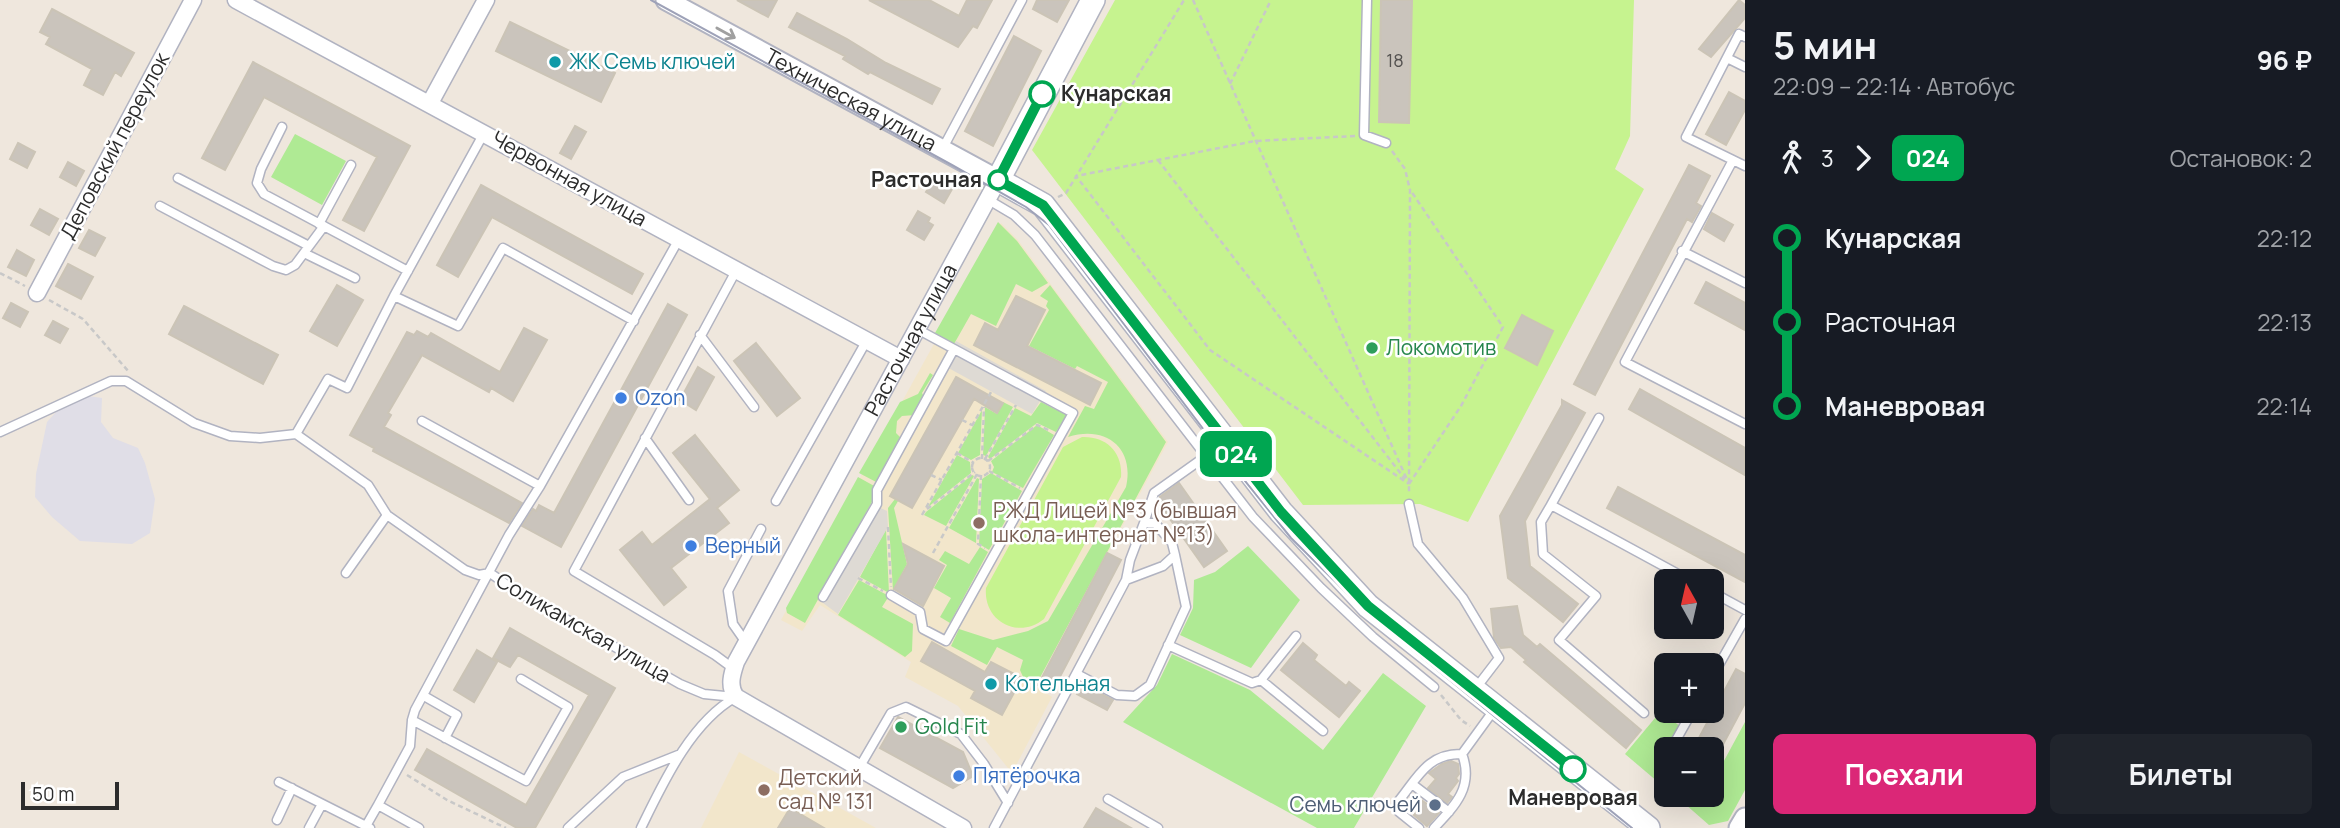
<!DOCTYPE html>
<html lang="ru">
<meta charset="utf-8">
<style>
:root{--surface:#171b24;--page:#20242c;--text:#f1f3f6;--muted:#9ea1a6;--accent:#db2777}
body{margin:0;font-family:Manrope,sans-serif;background:var(--page);color:var(--text);height:100vh;display:flex;flex-direction:column;font-size:26px;white-space:nowrap}
*{box-sizing:border-box;margin:0}
p{font-size:23px;color:var(--muted)}
.icon{flex:none;width:38px;height:38px;fill:none;stroke:currentColor;stroke-width:2;stroke-linecap:round;stroke-linejoin:round}
.map{position:relative;flex:1;overflow:hidden}
.sheet{display:flex;flex-direction:column;background:var(--surface);width:595px}
.sheet>*{flex:none}
.badge{padding:0 14px;border-radius:10px;font-size:24px;line-height:46px}
.needle{width:46px;rotate:352deg}
.buttons{position:absolute;left:1654px;top:569px;display:grid;gap:14px}
.buttons a{display:grid;place-items:center;width:70px;height:70px;border-radius:10px;background:var(--surface);box-shadow:0 7px 28px #0002;font-size:35px}
.scale{position:absolute;left:21px;bottom:18px;width:98px;box-sizing:border-box;padding-left:7px;border:4px solid #2c2c2c;border-top:0;font-size:19px;line-height:24px;white-space:nowrap;color:#2c2c2c;-webkit-text-stroke:5px #fff;paint-order:stroke}
.map>.badge{position:absolute;translate:-50% -50%;box-shadow:0 0 0 4px #fff}
.legs{display:flex;align-items:center;gap:10px;height:77px;padding:0 28px;font-size:23px}
.legs p{margin-inline-start:auto}
.summary{display:flex;align-items:center;justify-content:space-between;height:119px;padding:0 28px}
h1{font-size:38px;font-weight:700;line-height:52px}
.button{display:flex;gap:14px;margin-top:auto;padding:14px 28px}
.button a{flex:1;height:80px;border-radius:10px;background:var(--accent);color:#fff;font-size:28px;font-weight:700;line-height:80px;text-align:center}
.button a+a{background:var(--page);color:var(--text)}
ul{padding:0 28px;list-style:none}
li{display:flex;align-items:center;gap:24px;height:84px;font-size:26px}
li i{display:grid;place-items:center;width:10px;height:100%;margin:0 9px;background:currentColor}
li i::after{content:'';width:18px;height:18px;margin:-9px;border:5px solid;border-radius:50%;background:var(--surface)}
li p{margin-inline-start:auto}
li:first-child i{background:linear-gradient(#0000 50%,currentColor 0)}
li:last-child i{background:linear-gradient(currentColor 50%,#0000 0)}
main{display:flex;flex:1;min-height:0}
.map>svg:first-child{display:block}
</style>
<main>
<div class="map">
<svg width="1745" height="828" viewBox="0 0 1745 828">
<rect width="100%" height="100%" fill="#efe7dd"/>
<path fill="#e0dee7" d="M 88,396 L 102,398 L 101,422 L 113,438 L 138,448 L 145,463 L 155,499 L 150,533 L 132,544 L 80,541 L 52,517 L 35,497 L 36,474 L 47,422 L 58,410 Z"/>
<path fill="#f2e6cb" d="M 1001,223 L 1018,240 L 1168,442 L 1036,686 L 1052,697 L 1012,773 L 958,706 L 905,677 L 911,662 L 820,605 L 802,631 L 781,620 Z
M 739,752 L 876,828 L 701,828 Z"/>
<path fill="#afea94" d="M 295,134 L 346,161 L 322,205 L 271,177 Z
M 998,222 L 1017,241 L 1048,283 L 1032,292 L 1016,284 L 996,326 L 971,314 L 954,344 L 935,333 Z
M 1050,285 L 1166,442 L 1036,685 L 1024,679 L 1020,670 L 1023,660 L 997,647 L 987,665 L 951,646 L 959,629 L 993,640 L 1028,631 L 1048,621 L 1126,487 C 1135,447 1105,425 1068,437 L 1085,406 L 1094,409 L 1108,382 L 1077,366 L 1075,369 L 1029,346 L 1049,310 L 1046,306 L 1048,301 L 1040,296 Z
M 930,373 L 933,375 L 922,393 L 924,397 L 915,415 L 902,416 L 897,421 L 896,433 L 902,439 L 878,483 L 859,473 L 900,402 L 918,394 Z
M 1003,402 L 1013,407 L 986,456 L 983,455 L 985,407 L 997,414 Z
M 1041,402 L 1067,415 L 1056,432 L 1037,423 L 990,459 L 988,457 L 1015,408 L 1031,416 Z
M 982,410 L 980,455 L 971,460 L 958,453 Z
M 1037,425 L 1054,435 L 1023,488 L 992,472 L 994,467 L 991,461 Z
M 957,455 L 970,462 L 971,473 L 928,507 Z
M 991,473 L 1022,491 L 989,550 L 979,544 L 982,479 Z
M 972,475 L 974,476 L 946,526 L 924,515 L 926,512 Z
M 858,477 L 876,487 L 873,500 L 805,623 L 787,613 L 786,608 Z
M 977,478 L 979,479 L 976,543 L 949,528 Z
M 895,499 L 898,501 L 894,508 L 907,564 L 893,591 L 888,508 Z
M 886,529 L 889,593 L 860,577 Z
M 1248,546 L 1300,600 L 1251,668 L 1180,635 L 1193,608 L 1194,580 L 1215,572 Z
M 980,547 L 988,552 L 950,623 L 940,617 L 951,598 L 934,588 L 947,565 L 939,560 L 945,551 L 969,564 Z
M 859,580 L 889,596 L 882,607 L 913,624 L 912,651 L 905,657 L 838,615 Z
M 1172,654 L 1250,690 L 1323,750 L 1383,673 L 1426,706 L 1354,828 L 1317,828 L 1123,722 L 1157,685 Z
M 1660,712 L 1680,726 L 1671,749 L 1666,749 L 1666,762 L 1658,782 L 1625,754 Z
M 1745,722 L 1745,790 L 1728,821 L 1709,825 L 1677,797 L 1684,795 L 1701,802 L 1705,795 L 1712,794 L 1712,783 Z"/>
<path fill="#c6f38f" d="M 1115,0 L 1634,0 L 1630,136 L 1615,169 L 1644,189 L 1468,522 L 1420,504 L 1303,505 L 1032,150 Z
M 1082,437 C 1106,436 1123,452 1121,477 L 1044,619 C 1018,640 983,621 986,588 L 1063,447 Z"/>
<path fill="#dedad4" d="M 956,341 L 1046,391 L 1032,414 L 943,365 Z
M 872,504 L 887,511 L 888,527 L 838,614 L 819,600 Z"/>
<path fill="#cac4bc" stroke="#cbc4b6" stroke-width="2" d="M 737,0 L 777,0 L 768,17 Z
M 869,0 L 929,0 L 959,16 L 967,0 L 992,0 L 977,28 L 973,26 L 958,47 Z
M 1037,0 L 1069,0 L 1057,22 L 1033,9 Z
M 1381,0 L 1412,0 L 1409,123 L 1379,122 Z
M 1739,0 L 1745,5 L 1745,18 L 1711,57 L 1699,49 Z
M 52,9 L 134,53 L 121,76 L 115,72 L 103,95 L 84,85 L 92,69 L 46,44 L 50,37 L 40,32 Z
M 797,13 L 847,39 L 886,63 L 940,89 L 932,104 L 870,72 L 868,74 L 843,59 L 845,56 L 789,27 Z
M 510,22 L 615,73 L 601,102 L 496,51 Z
M 1014,36 L 1041,51 L 993,146 L 965,131 Z
M 253,62 L 410,146 L 364,231 L 343,220 L 377,157 L 264,97 L 225,170 L 202,158 Z
M 1729,92 L 1745,101 L 1745,110 L 1726,145 L 1706,134 Z
M 575,126 L 586,132 L 571,159 L 560,153 Z
M 18,143 L 35,152 L 27,168 L 10,159 Z
M 68,162 L 84,171 L 76,186 L 60,177 Z
M 1689,165 L 1710,176 L 1696,203 L 1701,206 L 1692,222 L 1687,219 L 1595,395 L 1574,384 Z
M 935,178 L 952,189 L 944,203 L 926,192 Z
M 481,185 L 643,274 L 632,294 L 492,217 L 458,277 L 437,265 Z
M 40,209 L 58,219 L 49,235 L 31,225 Z
M 918,211 L 930,218 L 928,222 L 933,225 L 924,240 L 907,230 Z
M 1712,213 L 1733,225 L 1724,241 L 1704,229 Z
M 89,230 L 105,238 L 95,256 L 79,248 Z
M 17,250 L 34,260 L 26,276 L 8,267 Z
M 68,264 L 93,277 L 81,299 L 56,286 Z
M 1706,282 L 1745,303 L 1745,330 L 1695,303 Z
M 337,285 L 363,300 L 337,346 L 310,331 Z
M 1016,296 L 1045,310 L 1027,346 L 1101,383 L 1090,405 L 974,345 L 985,323 L 998,330 Z
M 11,303 L 28,312 L 20,327 L 3,318 Z
M 668,304 L 687,315 L 561,547 L 522,526 L 533,509 L 536,511 L 539,505 L 554,513 Z
M 184,306 L 278,355 L 263,384 L 169,334 Z
M 1522,315 L 1553,331 L 1537,365 L 1505,348 Z
M 53,321 L 68,329 L 60,343 L 45,335 Z
M 524,328 L 547,340 L 513,401 L 491,388 L 489,392 L 422,355 L 388,413 L 391,415 L 384,427 L 522,503 L 509,523 L 373,451 L 374,448 L 350,435 L 407,332 L 414,335 L 417,331 L 428,337 L 431,333 L 500,372 Z
M 756,343 L 800,398 L 777,416 L 734,361 Z
M 698,367 L 714,377 L 696,410 L 680,400 Z
M 956,377 L 1003,403 L 997,413 L 974,399 L 912,508 L 890,496 Z
M 1640,389 L 1745,448 L 1745,475 L 1629,409 Z
M 1562,400 L 1585,413 L 1525,521 L 1530,566 L 1578,604 L 1563,622 L 1508,578 L 1500,516 L 1562,405 Z
M 695,435 L 739,490 L 717,508 L 729,523 L 671,568 L 686,587 L 664,605 L 620,550 L 642,532 L 652,545 L 710,499 L 673,453 Z
M 1179,483 L 1227,551 L 1204,567 L 1158,502 L 1160,497 Z
M 1618,487 L 1745,555 L 1745,582 L 1607,508 Z
M 903,544 L 944,566 L 923,606 L 894,589 L 908,564 Z
M 1107,553 L 1121,560 L 1052,692 L 1038,685 Z
M 1517,606 L 1523,635 L 1537,647 L 1540,644 L 1641,730 L 1626,748 L 1524,662 L 1526,660 L 1511,647 L 1501,648 L 1494,638 L 1491,609 Z
M 510,628 L 615,688 L 535,828 L 517,828 L 415,770 L 427,749 L 526,805 L 589,695 L 518,655 L 510,667 L 493,658 Z
M 932,642 L 985,672 L 991,662 L 1022,678 L 1002,715 L 971,698 L 975,691 L 921,661 Z
M 1303,643 L 1317,655 L 1314,660 L 1346,686 L 1349,682 L 1360,691 L 1339,717 L 1281,670 Z
M 477,650 L 497,662 L 474,702 L 454,690 Z
M 1736,669 L 1745,674 L 1745,703 L 1712,765 L 1712,749 L 1693,749 Z
M 1082,684 L 1113,700 L 1107,710 L 1077,694 Z
M 898,717 L 963,752 L 973,776 L 953,788 L 880,748 Z
M 1451,761 L 1458,764 L 1459,774 L 1456,778 L 1458,781 L 1448,794 L 1452,797 L 1447,803 L 1428,788 L 1436,779 L 1429,773 L 1442,764 Z
M 1420,799 L 1439,813 L 1427,826 L 1414,815 L 1417,811 L 1413,807 Z
M 790,808 L 824,828 L 778,828 Z
M 1096,808 L 1131,828 L 1084,828 Z"/>
<g fill="none" stroke-linecap="round" stroke-linejoin="round">
<g stroke="#b1b3c1" stroke-width="11">
<path id="service" d="M 1367,0 L 1364,135 L 1386,143
M 1745,37 L 1739,34 L 1686,137 L 1745,166
M 1727,58 L 1745,67
M 282,127 L 261,169 L 257,183 L 264,194 L 408,271
M 943,148 L 1022,0
M 1733,160 L 1625,362 L 1745,424
M 178,178 L 309,246
M 987,199 L 1014,215 L 1035,235 L 1253,517 L 1321,588 L 1373,637 L 1434,687
M 160,206 L 273,266 L 286,270 L 295,265 L 324,226
M 319,224 L 351,165
M 1682,251 L 1745,283
M 304,253 L 355,278
M 394,296 L 458,326 L 503,248 L 634,321
M 700,335 L 754,407
M 422,421 L 540,486 L 509,535 L 415,710 L 412,720 L 526,781 L 568,707 L 521,679
M 0,432 L 111,381 L 126,381 L 194,423 L 230,436 L 260,438 L 296,434 L 368,485 L 387,515 L 465,570 L 479,575 L 490,573 L 513,589 L 680,684 L 704,694 L 735,697
M 296,434 L 328,379 L 347,388 L 394,296 L 484,133
M 645,438 L 689,500
M 540,486 L 679,239
M 776,501 L 867,340
M 1409,504 L 1418,544 L 1463,598 L 1499,658 L 1476,688
M 1551,505 L 1599,418
M 1144,523 L 1154,493 L 1206,456
M 346,573 L 387,515
M 1712,592 L 1745,610
M 891,595 L 920,612 L 923,629 L 946,641 L 1073,413 L 917,329
M 823,597 L 877,504 L 877,490 L 954,349
M 747,644 L 733,624 L 728,591 L 761,529
M 1168,645 L 1252,683 L 1261,680 L 1296,636
M 734,669 L 715,655 L 574,571 L 737,269
M 1077,674 L 1117,695 L 1135,696 L 1150,685 L 1186,607 L 1175,555
M 1712,677 L 1745,619
M 1261,680 L 1323,731
M 424,696 L 457,715 L 445,738
M 1644,713 L 1559,640 L 1596,596 L 1543,554 L 1541,522 L 1551,505 L 1691,581
M 412,720 L 410,746 L 378,805 L 419,828
M 1671,749 L 1693,710
M 1462,754 L 1494,710
M 859,768 L 891,713 L 906,707 L 961,734 L 984,764 L 1008,803
M 279,782 L 370,828
M 1412,784 L 1449,812
M 1108,799 L 1158,828
M 277,820 L 292,788
M 366,826 L 378,805
M 309,828 L 322,804
M 568,828 L 623,777 L 678,755
M 641,828 C 663,783 691,722 736,697
M 994,828 L 1126,580 L 1130,560 L 1144,523 L 1155,523 L 1172,543 L 1175,555 L 1163,566 L 1126,580
M 1419,828 L 1399,812 L 1397,803 C 1417,779 1427,753 1462,754
M 1434,828 C 1456,805 1474,786 1462,754"/>
</g>
<g stroke="#b1b3c1" stroke-width="19">
<g id="minor">
<path d="M 236,0 L 901,359"/>
<path d="M 430,103 L 486,0"/>
<path d="M 37,293 L 193,0"/>
<path id="s1" d="M 963,828 L 736,697 C 728,686 732,674 736,662 L 998,180"/>
</g>
</g>
<g stroke="#b1b3c1" stroke-width="23">
<g id="tertiary">
<path id="s2" d="M 666,0 L 998,180"/>
<path d="M 1739,828 L 1745,818"/>
</g>
</g>
<g stroke="#b1b3c1" stroke-width="26">
<path id="secondary" d="M 1093,0 L 998,180 L 1043,205 L 1281,512 L 1368,606 L 1648,828"/>
</g>
<path stroke="#c8c8c8" stroke-width="2.5" stroke-dasharray="5 3.5" stroke-linecap="butt" d="M 1193,0 L 1409,484
M 1230,84 L 1271,0
M 1355,136 L 1255,141 L 1076,176 L 1210,350 L 1409,484
M 1392,151 L 1405,169 L 1410,190 L 1409,493
M 1158,160 L 1405,479
M 1058,197 L 1066,193 L 1184,0
M 0,273 L 25,286
M 49,300 L 83,319 L 129,372
M 962,420 L 972,425
M 957,453 L 974,463
M972 467a9 9 0 1 1 18 0a9 9 0 1 1-18 0Z
M 982,459 L 984,407
M 985,459 L 1016,405
M 988,461 L 1037,425 L 1051,431
M 989,471 L 1020,488
M 931,475 L 942,480
M 981,475 L 978,544 L 985,548
M 1409,484 L 1461,406 L 1503,327 L 1411,191
M 927,509 L 975,472
M 922,515 L 991,392
M 888,527 L 891,587
M 933,553 L 977,474
M 858,578 L 883,591
M 1441,695 L 1461,720 L 1470,726
M 407,775 L 447,800 L 506,828"/>
<use href="#service" stroke="#fff" stroke-width="8"/>
<use href="#minor" stroke="#fff" stroke-width="16"/>
<use href="#tertiary" stroke="#fff" stroke-width="19"/>
<use href="#secondary" stroke="#fff" stroke-width="23"/>
<path stroke="#9ea2b8" stroke-width="2" d="M 651,0 L 952,165 L 1026,207 L 1049,225 L 1204,430 L 1291,538 L 1366,612 L 1632,828"/>
</g>
<defs><path id="oneway-shaft" d="M-6 0H5M1.5-3L5.5 0L1.5 3" fill="none" stroke-width="1.6" stroke-linecap="round" stroke-linejoin="round" transform="scale(1.75)"/></defs>
<use stroke="#a0a0a0" href="#oneway-shaft" transform="translate(726 33) rotate(29)"/>
<g fill="none" stroke-linecap="round" stroke-linejoin="round">
<g stroke="#fff" stroke-width="16">
<path id="line-1" d="M 1042,94 L 998,180 L 1043,205 L 1281,512 L 1368,606 L 1573,769"/>
</g>
<use href="#line-1" stroke="#00a651" stroke-width="10"/>
</g>
<g fill="#0f9aa8" stroke="#fff" stroke-width="2.5">
<circle cx="555" cy="62" r="7"/>
<circle cx="991" cy="684" r="7"/>
</g>
<g fill="#fff" stroke="#00a651" stroke-width="3.5">
<circle cx="1042" cy="94" r="12"/>
<circle cx="998" cy="180" r="9"/>
<circle cx="1573" cy="769" r="12"/>
</g>
<g fill="#2e9e5b" stroke="#fff" stroke-width="2.5">
<circle cx="1372" cy="348" r="7"/>
<circle cx="901" cy="727" r="7"/>
</g>
<g fill="#3f7fe0" stroke="#fff" stroke-width="2.5">
<circle cx="621" cy="398" r="7"/>
<circle cx="691" cy="546" r="7"/>
<circle cx="959" cy="776" r="7"/>
</g>
<g fill="#8d6e63" stroke="#fff" stroke-width="2.5">
<circle cx="979" cy="523" r="7"/>
<circle cx="764" cy="790" r="7"/>
</g>
<circle fill="#5c6f8a" stroke="#fff" stroke-width="2.5" cx="1435" cy="805" r="7"/>
<g text-anchor="middle" stroke-width="5" stroke-linejoin="round" paint-order="stroke">
<g font-size="18" fill="#545250">
<text x="1395" y="67">18</text>
</g>
<g font-size="21" fill="#0d838f" stroke="#fff" text-anchor="start">
<text x="569" y="69">ЖК Семь ключей</text>
<text x="1005" y="691">Котельная</text>
</g>
<g font-size="21" font-weight="bold" fill="#2c2c2c" stroke="#fff" text-anchor="start">
<text x="1061" y="101">Кунарская</text>
<text x="982" y="187" text-anchor="end">Расточная</text>
<text x="1573" y="805" text-anchor="middle">Маневровая</text>
</g>
<g font-size="21" fill="#2c2c2c" stroke="#fff">
<text dy="7" stroke="none"><textPath href="#s2" startOffset="210">Техническая улица</textPath></text>
<text transform="translate(115 146) rotate(-62)" y="7">Деповский переулок</text>
<text transform="translate(569 179) rotate(29)" y="7">Червонная улица</text>
<text dy="7" stroke="none"><textPath href="#s1" startOffset="665">Расточная улица</textPath></text>
<text transform="translate(583 628) rotate(30)" y="7">Соликамская улица</text>
</g>
<g font-size="21" fill="#27864d" stroke="#fff" text-anchor="start">
<text x="1386" y="355">Локомотив</text>
<text x="915" y="734">Gold Fit</text>
</g>
<g font-size="21" fill="#366cbe" stroke="#fff" text-anchor="start">
<text x="635" y="405">Ozon</text>
<text x="705" y="553">Верный</text>
<text x="973" y="783">Пятёрочка</text>
</g>
<g font-size="21" fill="#785e54" stroke="#fff" text-anchor="start">
<text x="993" y="518">РЖД Лицей №3 (бывшая<tspan x="993" dy="24">школа-интернат №13)</tspan></text>
<text x="778" y="785">Детский<tspan x="778" dy="24">сад № 131</tspan></text>
</g>
<g font-size="21" fill="#4e5e75" stroke="#fff" text-anchor="end">
<text x="1421" y="812">Семь ключей</text>
</g>
</g>
</svg>
<div class="buttons">
<a><svg class="needle" viewBox="-14 -14 28 28"><path d="M0-13l5 13h-10z" fill="#e53935"/><path d="M0 13l5-13h-10z" fill="#9ea1a6"/></svg></a>
<a>+</a>
<a>−</a>
</div>
<div class="scale">50 m</div>
<b class="badge" style="left:1236px;top:454px;background:#00a651;color:#fff">024</b>
</div>
<section class="sheet">
<div class="summary"><div><h1>5 мин</h1><p>22:09 – 22:14 · Автобус</p></div><b>96 ₽</b></div>
<div class="legs"><svg class="icon" aria-label="walk" viewBox="0 0 24 24"><circle cx="13" cy="4" r="2"/><path d="M13 8l-2 6 4 7M11 14l-3 7M7 12l3-4h3l4 4"/></svg>3<svg class="icon" aria-label="forward" viewBox="0 0 24 24"><path d="M9 5l7 7-7 7"/></svg><b class="badge" style="background:#00a651;color:#fff">024</b><p>Остановок: 2</p></div>
<ul>
<li><i style="color:#00a651"></i><b>Кунарская</b><p>22:12</p></li>
<li><i style="color:#00a651"></i><span>Расточная</span><p>22:13</p></li>
<li><i style="color:#00a651"></i><b>Маневровая</b><p>22:14</p></li>
</ul>
<div class="button"><a>Поехали</a><a>Билеты</a></div>
</section>
</main>
